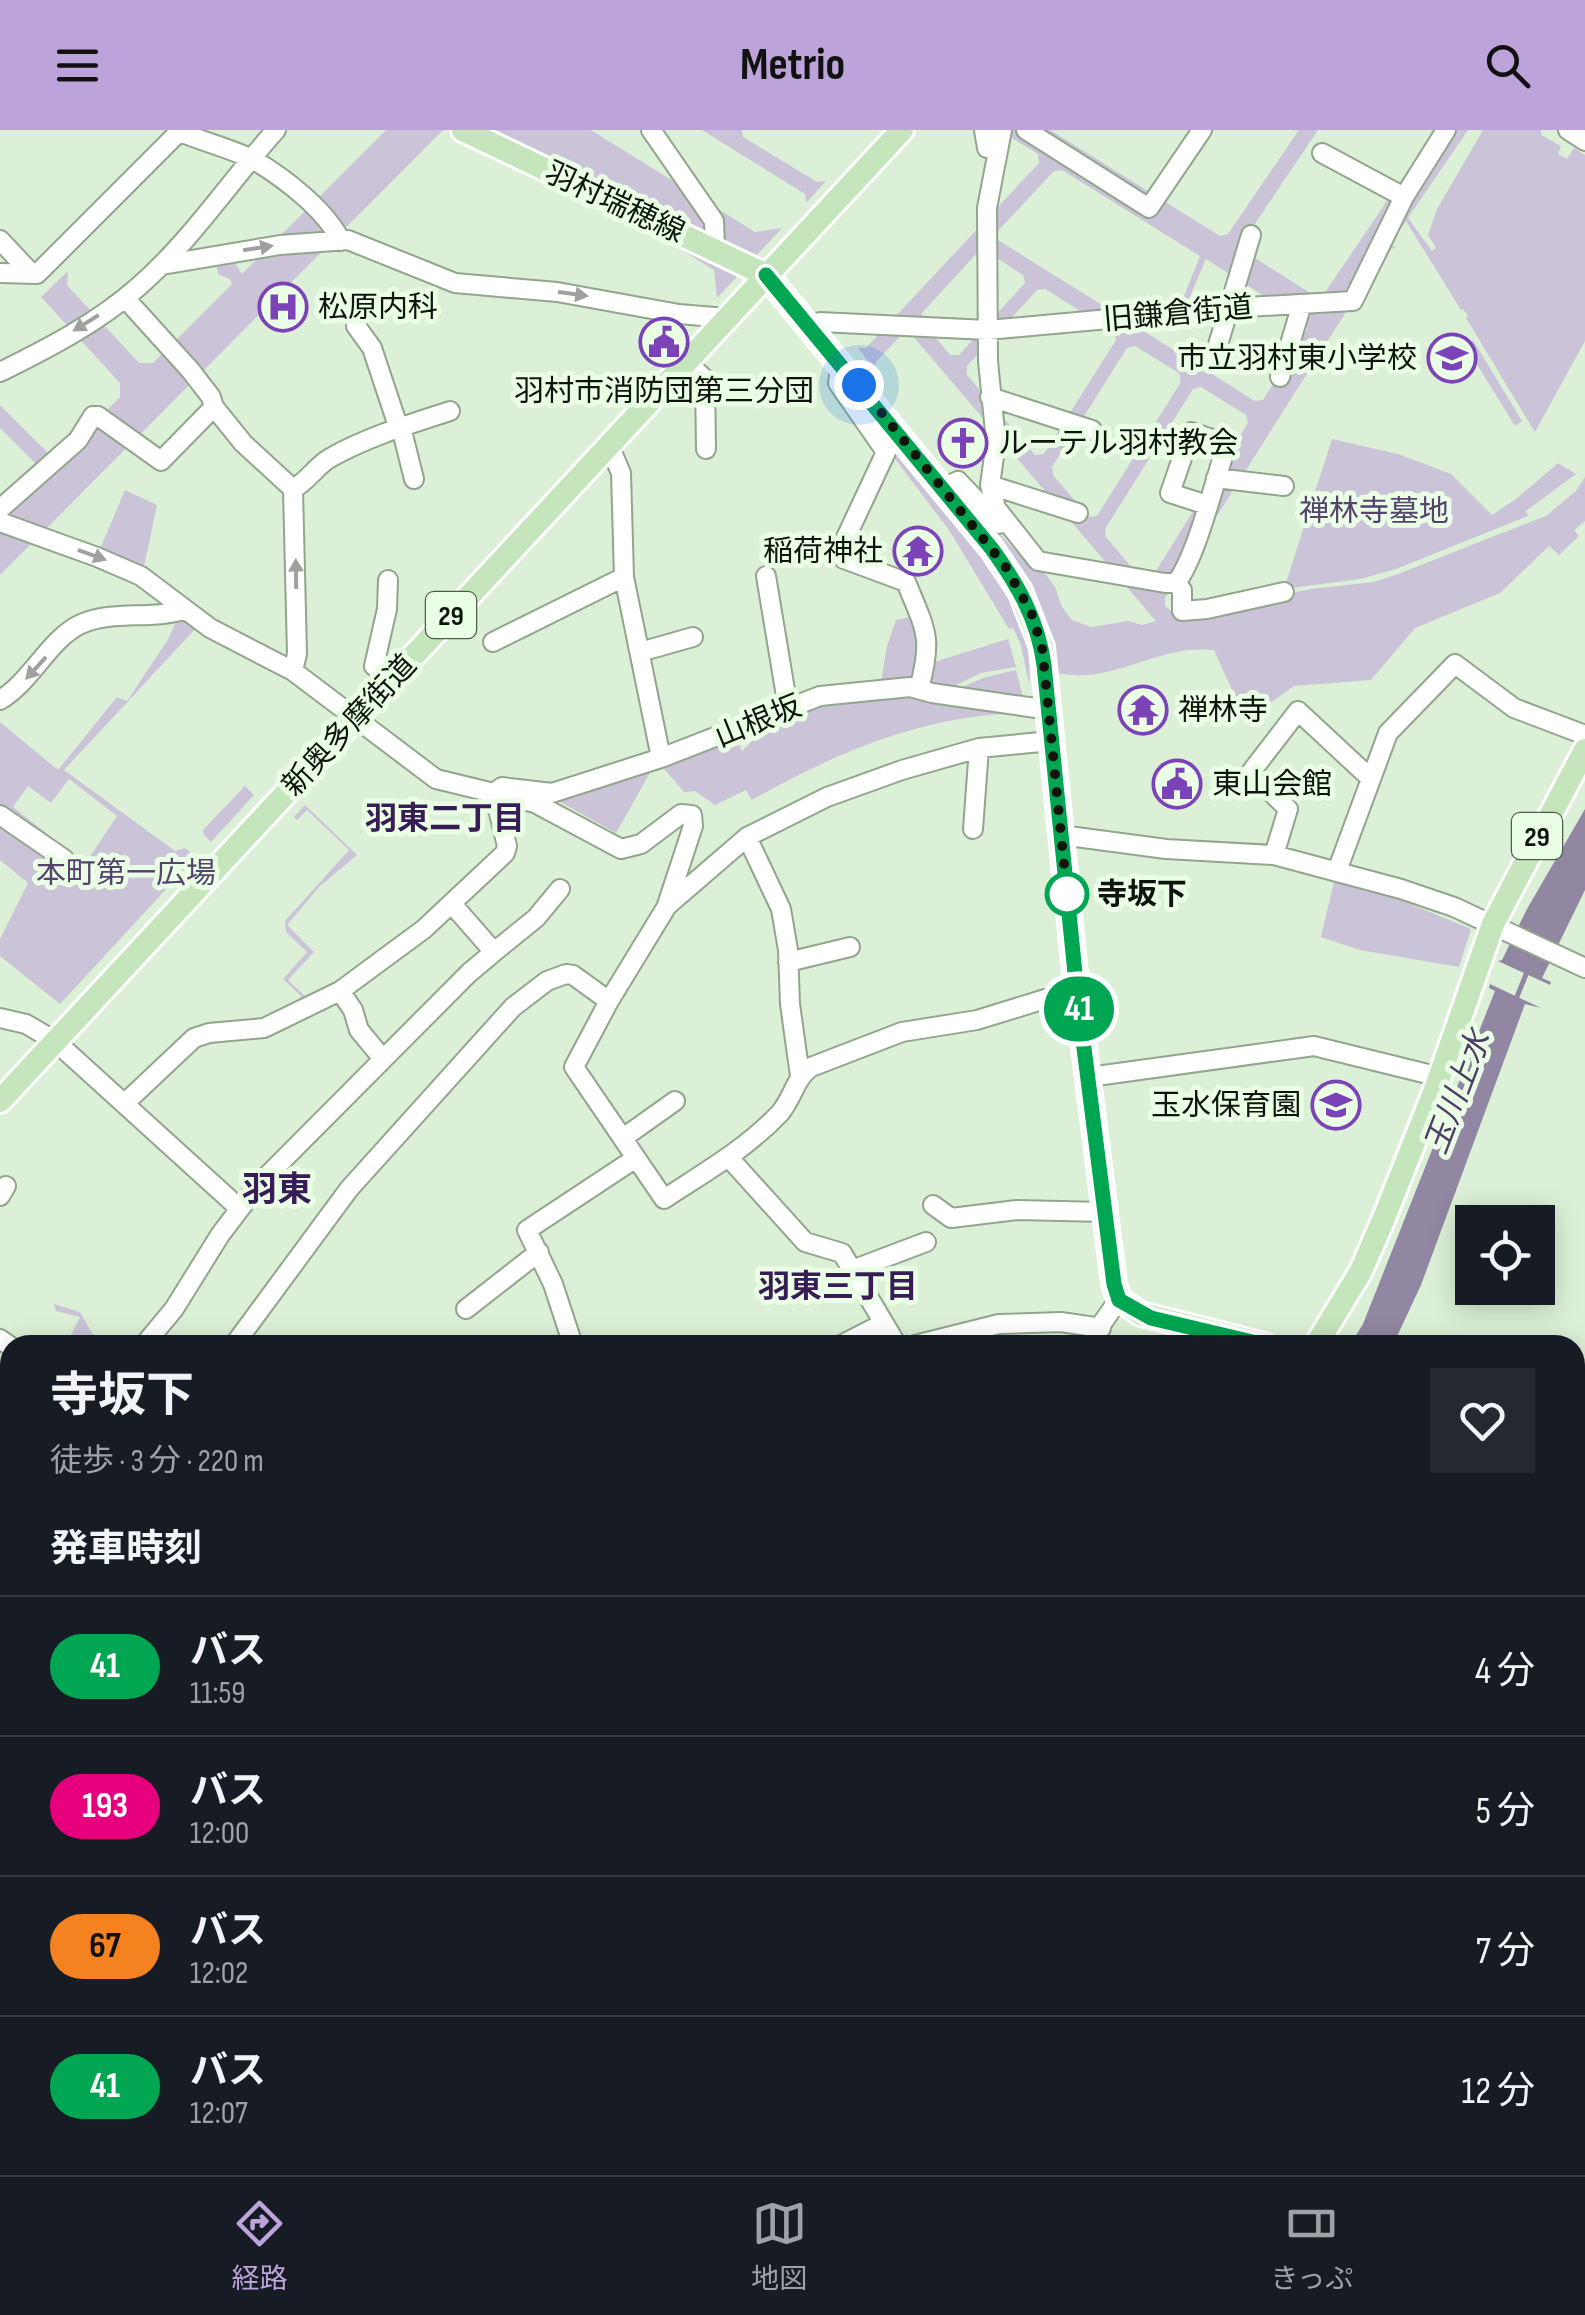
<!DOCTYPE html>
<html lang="ja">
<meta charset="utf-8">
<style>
:root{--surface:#171b24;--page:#242831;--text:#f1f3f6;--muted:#9ea1a6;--line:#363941;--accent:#bca4db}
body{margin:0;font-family:"Sofia Sans Condensed","Noto Sans JP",sans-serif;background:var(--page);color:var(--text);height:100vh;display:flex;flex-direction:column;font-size:38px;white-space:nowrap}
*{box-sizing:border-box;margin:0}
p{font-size:32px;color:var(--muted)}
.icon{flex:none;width:55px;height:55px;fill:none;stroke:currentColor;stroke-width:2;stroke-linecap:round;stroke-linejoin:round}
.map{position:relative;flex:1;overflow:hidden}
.side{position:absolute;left:0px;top:1205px;width:1585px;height:840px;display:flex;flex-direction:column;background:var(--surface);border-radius:30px 30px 0 0;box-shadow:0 5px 25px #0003}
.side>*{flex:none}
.badge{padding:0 20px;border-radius:32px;font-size:35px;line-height:65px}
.controls{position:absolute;left:1455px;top:1075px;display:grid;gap:20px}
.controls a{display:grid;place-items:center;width:100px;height:100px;border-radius:0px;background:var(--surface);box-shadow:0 5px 25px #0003;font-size:50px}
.you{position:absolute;width:50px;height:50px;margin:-25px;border:8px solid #fff;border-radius:50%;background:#1a73e8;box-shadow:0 0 0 15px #1a73e833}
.map>.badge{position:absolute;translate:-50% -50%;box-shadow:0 0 0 5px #fff}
h2{padding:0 50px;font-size:38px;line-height:90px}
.round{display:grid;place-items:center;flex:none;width:105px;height:105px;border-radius:0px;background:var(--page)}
.summary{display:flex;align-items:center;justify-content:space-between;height:170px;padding:0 50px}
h1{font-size:48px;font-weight:700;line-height:75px}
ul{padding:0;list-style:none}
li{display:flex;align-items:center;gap:30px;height:140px;padding:0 50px;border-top:2px solid var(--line)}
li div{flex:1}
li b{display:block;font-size:38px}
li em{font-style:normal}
li .badge{min-width:110px;font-weight:700;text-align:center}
header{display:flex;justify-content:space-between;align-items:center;height:130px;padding:0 50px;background:var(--accent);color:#111;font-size:45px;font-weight:700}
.tabs{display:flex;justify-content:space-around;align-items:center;height:140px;border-top:2px solid var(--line);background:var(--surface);font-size:28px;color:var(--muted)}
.tabs a{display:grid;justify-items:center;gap:5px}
.tabs .selected{color:var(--accent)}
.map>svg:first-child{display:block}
</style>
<header><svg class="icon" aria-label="menu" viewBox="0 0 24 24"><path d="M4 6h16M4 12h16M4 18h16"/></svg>Metrio<svg class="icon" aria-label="search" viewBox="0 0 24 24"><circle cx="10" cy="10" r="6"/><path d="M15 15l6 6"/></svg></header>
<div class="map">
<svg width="1585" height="2045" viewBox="0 0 1585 2045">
<rect width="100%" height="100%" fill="#dcf0d7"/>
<path fill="#cbc3d8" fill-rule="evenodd" d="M 386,0 L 443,0 L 0,445 L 0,387 L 40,338 L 0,298 L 0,275 L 52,327 L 60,327 L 120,267 L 120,253 L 41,167 L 68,141 L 67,155 L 139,233 L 153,233 L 232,154 L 230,149 L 218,144 L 215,130 L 231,127 L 242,144 Z
M 488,0 L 591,0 L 755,102 L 782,98 L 717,168 L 714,140 Z
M 702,0 L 742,0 L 743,7 L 817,52 L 826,51 L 806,73 L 805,64 Z
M 999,0 L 1050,0 L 1220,106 L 1228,104 L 1299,0 L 1318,0 L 1242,113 L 1244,121 L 1315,166 L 1324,164 L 1435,0 L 1468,0 L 1408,88 L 1432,121 L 1436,118 L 1428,105 L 1437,79 L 1483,0 L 1541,0 L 1541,5 L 1561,16 L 1558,24 L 1567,29 L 1574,18 L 1585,25 L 1585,211 L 1535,302 L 1466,188 L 1468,186 L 1463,179 L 1461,180 L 1406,91 L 1389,116 L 1397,117 L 1391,119 L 1363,174 L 1384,122 L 1165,468 L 1165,476 L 1176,485 L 1311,459 L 1374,452 L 1398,444 L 1546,386 L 1576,361 L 1585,347 L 1585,391 L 1574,400 L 1579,406 L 1559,425 L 1549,416 L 1500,463 L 1415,498 L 1371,550 L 1294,556 L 1268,575 L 1243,584 L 1214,520 C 1155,514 1115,555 1057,543 C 1051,485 1024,440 989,396 L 991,394 L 1028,434 L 1040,437 L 1055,457 L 1062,477 L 1072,490 L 1091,497 L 1128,491 L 1142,495 L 1156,491 L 911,204 L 902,204 L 876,232 L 875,240 L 858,218 L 866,218 L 1039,33 L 1038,24 ZM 1062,40 L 1200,126 L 1182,171 L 1188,171 L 1206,129 L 1305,192 L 1307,200 L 1263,270 L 1255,271 L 998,110 L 997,102 L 1054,41 ZM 986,121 L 1023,145 L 1025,153 L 959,225 L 950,225 L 922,191 L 922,183 L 977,123 ZM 1045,159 L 1114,202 L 1116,210 L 1044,324 L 1035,325 L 967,245 L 967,236 L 1037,160 ZM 1135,216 L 1179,243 L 1181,252 L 1097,386 L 1089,387 L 1053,345 L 1052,337 L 1127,218 ZM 1201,257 L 1246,285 L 1248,293 L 1151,449 L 1142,450 L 1106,407 L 1105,399 L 1193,259 Z
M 1473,210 L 1522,291 L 1515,296 L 1465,215 Z
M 1332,309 L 1398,324 L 1451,344 L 1492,385 L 1516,369 L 1558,333 L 1576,344 L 1526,381 L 1528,386 L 1396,439 L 1360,449 L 1284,459 Z
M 896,317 C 945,380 1038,468 1029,554 L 1021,515 L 1013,498 L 1009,499 L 949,400 L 892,325 Z
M 125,360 L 157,375 L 143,441 L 99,421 Z
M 913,486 L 920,505 L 914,547 L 881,552 L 887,516 L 896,490 Z
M 178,488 L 185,488 L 198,496 L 64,640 L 175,721 L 185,718 L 196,727 L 60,874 L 0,826 L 0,809 L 28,753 L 0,730 L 0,592 L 58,640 L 117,567 L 127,571 L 167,511 ZM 69,649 L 117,686 L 85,734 L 13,677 L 28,656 L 51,673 Z
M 1008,509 L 1016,537 L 981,543 L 954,556 L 931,557 L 934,532 Z
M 1016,540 L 1024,571 L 956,560 L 983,548 Z
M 879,561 L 1038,584 C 938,579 838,621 752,670 L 746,660 L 715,675 L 695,661 L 684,662 L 660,634 L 735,605 L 742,621 L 754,609 L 748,600 L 825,570 Z
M 654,636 L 616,703 L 553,668 Z
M 245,656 L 254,665 L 211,712 L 204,705 L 203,700 Z
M 305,675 L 357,725 L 320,756 L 287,795 L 314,822 L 288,850 L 310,871 L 297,875 L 303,868 L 283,849 L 307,822 L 286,802 L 285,791 L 349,720 L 307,680 L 297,690 L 294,687 Z
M 1334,752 L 1391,766 L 1471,799 L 1459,837 L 1360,820 L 1321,807 Z
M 54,1174 L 80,1182 L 92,1203 L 104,1215 L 66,1215 L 80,1187 L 56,1181 Z"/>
<path fill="#9187a2" d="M 1585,679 L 1585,760 L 1542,848 L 1551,852 L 1550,855 L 1498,831 L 1502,830 L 1527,779 Z
M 1490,854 L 1541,878 L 1525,874 L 1421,1155 L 1393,1215 L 1350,1215 L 1363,1194 L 1495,861 L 1489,858 Z
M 1575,1330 L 1585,1341 L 1585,1474 L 1575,1471 Z"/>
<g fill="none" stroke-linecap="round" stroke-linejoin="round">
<path stroke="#9187a2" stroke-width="5" d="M 1516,869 L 1527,842
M 882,2045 L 888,2035"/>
<g stroke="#92a58d" stroke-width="22">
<path id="minor" d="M 651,0 L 714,91 L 715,118
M 984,0 L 987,18 L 996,20
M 1002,0 L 987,78 L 988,231 L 996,312 L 990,355 L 996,378 L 1038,431 L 1165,453 L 1176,453 C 1197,426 1215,349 1227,314 L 1191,302 L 1170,363 L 1207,375
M 1026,0 L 1149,78 L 1202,0
M 1568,0 L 1585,11
M 180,2 C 201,11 235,20 254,30 C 284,48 325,79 341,111
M 1322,23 L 1404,67
M 0,110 L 32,144
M 162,135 L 280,115 L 348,110 L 455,153 L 557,162 L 679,184 L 726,188
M 0,143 L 37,144 L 181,0
M 125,168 L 191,241 L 211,267 L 214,277 L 243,313 L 293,359 L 297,524 L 293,541
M 810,195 L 820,192 L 988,200 L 1229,178 L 1353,171 L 1404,67 L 1446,0
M 356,196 L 372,218 L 396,290 L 401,297 L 414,349
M 1214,228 L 1251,105
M 686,232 L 705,249 L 706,319
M 841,232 L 838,253 L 886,322 L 842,416 L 844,429 L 906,452 C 926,501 933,507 919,559
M 0,242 C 47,219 99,192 138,157 C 191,111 230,51 276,0
M 1280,247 L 1302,174
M 990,267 L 1092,300
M 609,315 L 621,343 L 624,447 L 661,628
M 1216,348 L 1284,356
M 990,355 L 1078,383
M 943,358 L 958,351 L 999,394
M 293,359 C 308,351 316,336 330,328 C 367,307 410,294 450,281
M 0,379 L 78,310 L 93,286 L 98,286 L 161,331 L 214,277
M 0,392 L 97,427 L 141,446 L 210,498 L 293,541 L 436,649 L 535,673 L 621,719 L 641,714 L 681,684 L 692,685 L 693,696 L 667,775
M 766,446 L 788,578
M 388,450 L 387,479 L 374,536 L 391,550
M 1176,453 L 1182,460 L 1182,481 L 1207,479 L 1284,462
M 493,512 L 624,447
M 640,522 L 693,507
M 0,570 C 31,552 50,508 81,494 C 112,480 151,490 184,480
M 1051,611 L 979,618 L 902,640 L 827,667 L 747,707 L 667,776 L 609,871 L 574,937 L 664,1069 C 705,1042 746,1019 780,983 C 793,968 795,948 811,937 L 902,902 L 977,890 L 1045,869 L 1077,863
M 0,685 L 64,729
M 973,699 L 979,618
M 1061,705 L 1166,719 L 1274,725 L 1401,759 L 1454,777 L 1585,838
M 747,707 L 781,779 L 788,820 L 790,874 L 800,946
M 1274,725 L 1288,679 L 1251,642 L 1298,581 L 1369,647
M 1337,741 L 1388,603 L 1455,534 L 1514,578 L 1585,605
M 494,822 L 536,788 L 560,759
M 788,832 L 850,817
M 340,861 L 353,880 L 359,900 L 383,929
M 0,888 L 26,894 L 55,911 L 239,1078
M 1089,947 L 1314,916 L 1440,947
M 125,973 L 194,908 L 209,903 L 264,898 L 340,861 L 424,799 L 505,723 L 507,716 L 494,663 L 502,657 L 552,663 L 661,628 L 820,566 L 910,557 L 932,563 L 1049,580
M 623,1008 L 675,971
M 730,1029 L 805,1112 L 842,1123 L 897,1215
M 0,1066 L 6,1056
M 933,1075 L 951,1088 L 1017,1080 L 1105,1082
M 852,1140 L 926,1112
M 466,1179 L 539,1122
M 0,1209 L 10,1216
M 144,1215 L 174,1179 L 220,1105 L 258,1055 L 469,843 L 494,822 L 452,774
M 234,1215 L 349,1059 L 513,877 L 547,851 L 566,844 L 573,845 L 609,871
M 573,1215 L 553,1154 L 527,1100 L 636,1028
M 841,1215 L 884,1193
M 915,1215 L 999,1194 L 1061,1192 L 1101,1198
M 1087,1215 L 1119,1169
M 10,1297 L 10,1315
M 0,1419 L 10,1408
M 0,1535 L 10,1531
M 0,1932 L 5,1889 L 0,1852 L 10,1824
M 0,1947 L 10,1946
M 0,2004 L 9,2045
M 558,2035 L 570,2045
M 813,2035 L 819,2045
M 767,2045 L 784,2035
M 839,2045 L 845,2035"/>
</g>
<g stroke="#fff" stroke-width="28">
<path id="major" d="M 463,0 L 766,145 L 992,419 L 1020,461 L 1042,517 L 1077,863 L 1114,1154 L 1119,1169 L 1141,1184 L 1265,1215
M 0,971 L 902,0
M 1316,1215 L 1361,1141 L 1384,1088 L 1435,960 L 1493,794 L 1585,620
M 398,2045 L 407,2035"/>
</g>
<use href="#minor" stroke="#fff" stroke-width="18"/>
<use href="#major" stroke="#c5e5bc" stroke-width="22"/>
</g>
<defs><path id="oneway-solid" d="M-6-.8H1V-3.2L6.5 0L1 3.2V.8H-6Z" transform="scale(2.5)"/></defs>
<g fill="#9fa19e">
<use href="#oneway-solid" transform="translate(258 118) rotate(-9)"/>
<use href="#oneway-solid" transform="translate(573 164) rotate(8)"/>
<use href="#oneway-solid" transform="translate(86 193) rotate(148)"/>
<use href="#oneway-solid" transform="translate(92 425) rotate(20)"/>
<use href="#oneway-solid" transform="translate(296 444) rotate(-91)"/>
<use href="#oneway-solid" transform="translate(36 538) rotate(132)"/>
</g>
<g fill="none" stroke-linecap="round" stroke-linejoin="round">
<g stroke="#fff" stroke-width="22">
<path id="line" d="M 766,145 L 992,419 C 1018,455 1038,490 1044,535 L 1077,863 L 1114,1154 L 1119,1170 L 1151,1188 L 1265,1215"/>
</g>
<use href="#line" stroke="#00a651" stroke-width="15"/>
<path stroke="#0f150d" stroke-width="10" stroke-dasharray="0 18" d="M 859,255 L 1005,436 L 1031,482 L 1042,517 L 1069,784 L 1067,764"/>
</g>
<defs>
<g id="hospital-ring" transform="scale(2.5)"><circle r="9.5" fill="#e9fee4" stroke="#7c43b9" stroke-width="1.5"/><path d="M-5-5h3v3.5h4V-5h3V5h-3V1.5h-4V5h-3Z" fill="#7c43b9"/></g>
<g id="civic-ring" transform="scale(2.5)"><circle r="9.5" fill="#e9fee4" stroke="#7c43b9" stroke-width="1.5"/><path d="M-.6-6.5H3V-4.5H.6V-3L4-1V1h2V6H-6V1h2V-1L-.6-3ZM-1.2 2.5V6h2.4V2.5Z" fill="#7c43b9"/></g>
<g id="school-ring" transform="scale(2.5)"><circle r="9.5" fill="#e9fee4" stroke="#7c43b9" stroke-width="1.5"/><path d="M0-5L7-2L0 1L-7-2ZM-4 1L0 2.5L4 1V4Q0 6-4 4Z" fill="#7c43b9"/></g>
<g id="church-ring" transform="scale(2.5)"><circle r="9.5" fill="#e9fee4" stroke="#7c43b9" stroke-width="1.5"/><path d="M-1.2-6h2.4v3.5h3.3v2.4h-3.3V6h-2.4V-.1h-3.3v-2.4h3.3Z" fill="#7c43b9"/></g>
<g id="temple-ring" transform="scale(2.5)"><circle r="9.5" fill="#e9fee4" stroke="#7c43b9" stroke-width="1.5"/><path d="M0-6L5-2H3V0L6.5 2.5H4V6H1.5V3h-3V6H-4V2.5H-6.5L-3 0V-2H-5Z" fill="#7c43b9"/></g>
</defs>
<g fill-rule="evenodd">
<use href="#hospital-ring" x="283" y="177"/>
<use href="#civic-ring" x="664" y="212"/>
<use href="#school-ring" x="1452" y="228"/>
<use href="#church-ring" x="963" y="313"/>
<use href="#temple-ring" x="918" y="421"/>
<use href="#temple-ring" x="1143" y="580"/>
<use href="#civic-ring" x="1177" y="654"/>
<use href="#school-ring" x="1336" y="975"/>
</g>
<circle fill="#fff" stroke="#00a651" stroke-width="5" cx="1067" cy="764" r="20"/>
<g text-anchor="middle" stroke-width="10" stroke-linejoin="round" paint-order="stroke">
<g fill="#e9fee4" stroke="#505b4e" stroke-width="2.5">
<rect x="426" y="462" width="50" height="46" rx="8"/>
<rect x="1512" y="683" width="50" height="46" rx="8"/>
</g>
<g font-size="28" font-weight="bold" fill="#0f150d">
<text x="451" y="495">29</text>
<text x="1537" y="716">29</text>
</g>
<g font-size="30" fill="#0f150d" stroke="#e9fee4">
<text transform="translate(615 72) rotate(25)" y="10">羽村瑞穂線</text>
<text transform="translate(1178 183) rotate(-5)" y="10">旧鎌倉街道</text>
<text transform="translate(758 591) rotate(-22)" y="10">山根坂</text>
<text transform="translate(349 595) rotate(-47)" y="10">新奥多摩街道</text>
</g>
<g font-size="30" fill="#0f150d" stroke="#e9fee4" text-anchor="start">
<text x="318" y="187">松原内科</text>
<text x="1417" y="238" text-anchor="end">市立羽村東小学校</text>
<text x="664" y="271" text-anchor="middle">羽村市消防団第三分団</text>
<text x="998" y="323">ルーテル羽村教会</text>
<text x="883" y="431" text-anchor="end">稲荷神社</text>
<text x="1178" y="590">禅林寺</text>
<text x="1212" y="664">東山会館</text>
<text x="1301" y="985" text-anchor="end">玉水保育園</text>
</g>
<g font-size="30" fill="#55436d" stroke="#e9fee4">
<text x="1374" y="391">禅林寺墓地</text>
<text x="126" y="753">本町第一広場</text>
</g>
<g font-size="30" font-weight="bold" fill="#0f150d" stroke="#e9fee4" text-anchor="start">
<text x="1097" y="774">寺坂下</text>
</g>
<g font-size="32" font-weight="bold" fill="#371c55" stroke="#e9fee4">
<text x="445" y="699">羽東二丁目</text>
<text x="838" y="1167">羽東三丁目</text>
</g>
<g font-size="32" font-style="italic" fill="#4e3d66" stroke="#e9fee4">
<text transform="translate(1457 962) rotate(-69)" y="11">玉川上水</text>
</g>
<g font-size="35" font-weight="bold" fill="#371c55" stroke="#e9fee4">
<text x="277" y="1071">羽東</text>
</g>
</g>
</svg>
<div class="controls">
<a><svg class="icon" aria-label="locate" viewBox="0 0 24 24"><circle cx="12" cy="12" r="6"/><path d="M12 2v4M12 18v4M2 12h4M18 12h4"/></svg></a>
</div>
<div class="you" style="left:859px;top:255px"></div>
<b class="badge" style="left:1079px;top:879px;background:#00a651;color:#fff">41</b>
<section class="side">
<div class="summary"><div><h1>寺坂下</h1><p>徒歩 · 3 分 · 220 m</p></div><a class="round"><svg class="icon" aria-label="heart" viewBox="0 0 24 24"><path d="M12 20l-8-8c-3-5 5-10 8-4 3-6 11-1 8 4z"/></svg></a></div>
<h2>発車時刻</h2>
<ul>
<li><span class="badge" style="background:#00a651;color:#fff">41</span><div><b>バス</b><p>11:59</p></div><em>4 分</em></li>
<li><span class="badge" style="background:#e6007e;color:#fff">193</span><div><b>バス</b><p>12:00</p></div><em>5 分</em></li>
<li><span class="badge" style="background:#f58220;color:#111">67</span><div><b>バス</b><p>12:02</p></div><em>7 分</em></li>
<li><span class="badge" style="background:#00a651;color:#fff">41</span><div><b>バス</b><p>12:07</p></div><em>12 分</em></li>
</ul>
</section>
</div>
<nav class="tabs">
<a class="selected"><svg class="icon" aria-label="directions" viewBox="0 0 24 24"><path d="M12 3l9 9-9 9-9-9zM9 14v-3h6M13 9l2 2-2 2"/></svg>経路</a>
<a><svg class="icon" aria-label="map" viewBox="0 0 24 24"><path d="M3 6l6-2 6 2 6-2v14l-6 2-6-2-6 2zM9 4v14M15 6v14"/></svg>地図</a>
<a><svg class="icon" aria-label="tickets" viewBox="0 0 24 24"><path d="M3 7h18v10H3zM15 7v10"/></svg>きっぷ</a>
</nav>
